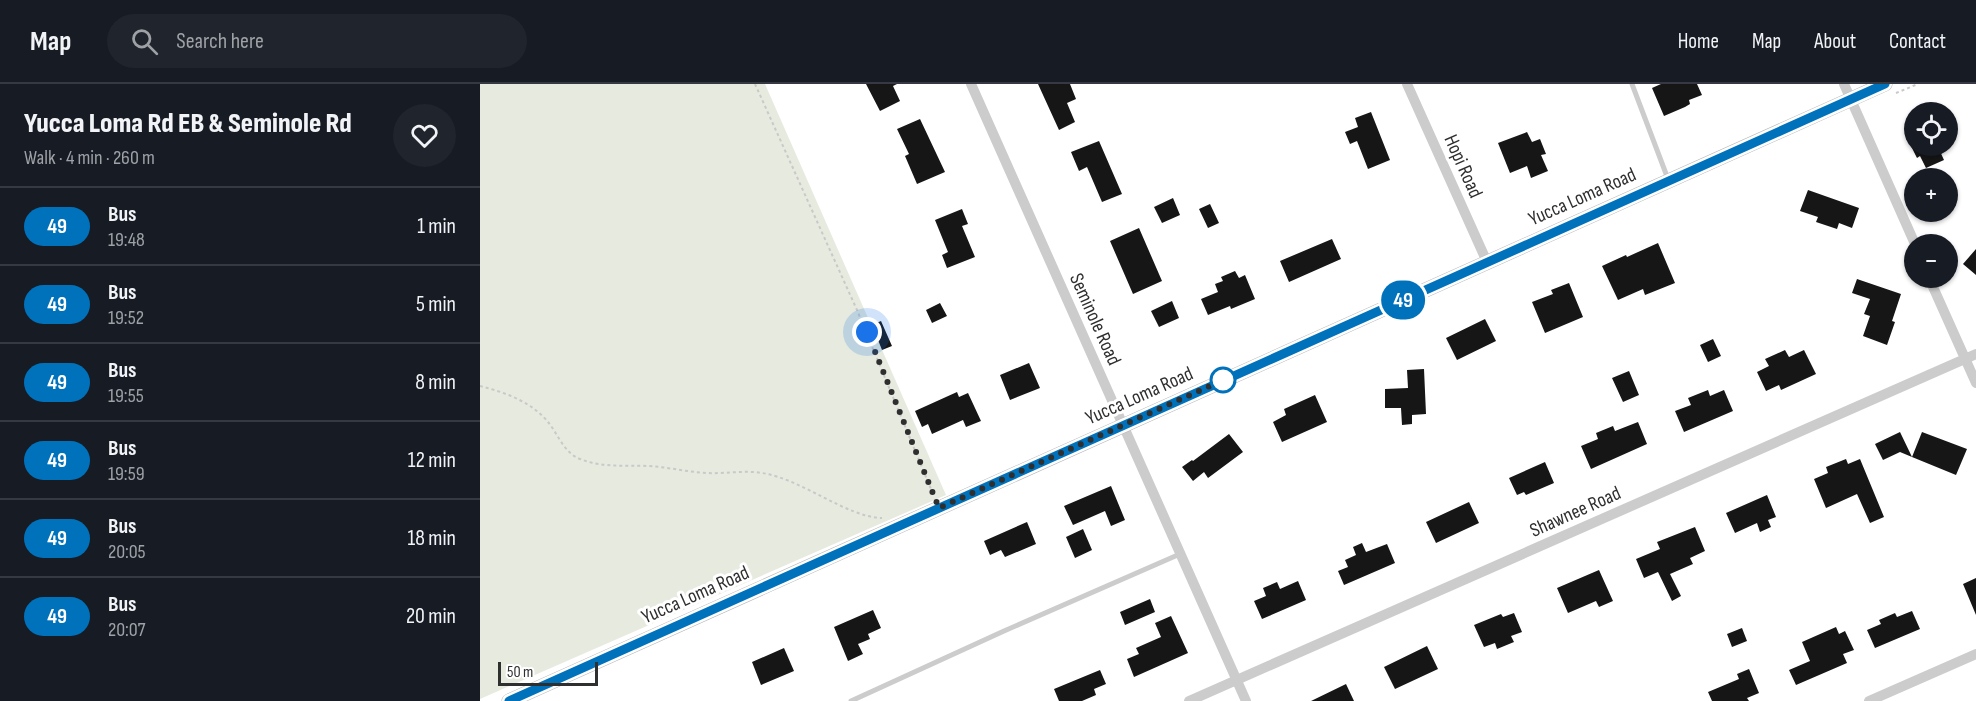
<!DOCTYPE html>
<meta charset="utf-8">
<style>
:root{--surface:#171b24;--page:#20242c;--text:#f1f3f6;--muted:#9ea1a6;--line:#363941}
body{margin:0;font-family:"Sofia Sans Condensed",sans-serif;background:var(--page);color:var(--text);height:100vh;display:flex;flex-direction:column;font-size:22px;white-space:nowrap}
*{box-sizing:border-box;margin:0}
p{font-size:20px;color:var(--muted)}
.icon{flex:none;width:33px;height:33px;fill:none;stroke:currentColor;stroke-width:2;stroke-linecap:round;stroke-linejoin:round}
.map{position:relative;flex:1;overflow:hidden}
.drawer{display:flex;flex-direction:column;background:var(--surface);width:480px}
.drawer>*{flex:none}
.badge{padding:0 12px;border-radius:20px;font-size:21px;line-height:39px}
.controls{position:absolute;left:1424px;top:18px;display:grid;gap:12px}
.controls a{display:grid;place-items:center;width:54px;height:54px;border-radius:50%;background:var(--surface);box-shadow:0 2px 4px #0004;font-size:30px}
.scale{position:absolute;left:18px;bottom:15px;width:100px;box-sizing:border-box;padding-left:6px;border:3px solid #2f2f2f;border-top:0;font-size:16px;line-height:21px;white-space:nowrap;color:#2f2f2f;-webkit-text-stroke:4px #fff;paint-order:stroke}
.you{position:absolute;width:30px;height:30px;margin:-15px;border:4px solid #fff;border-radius:50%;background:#1a73e8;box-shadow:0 0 0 9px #1a73e833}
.map>.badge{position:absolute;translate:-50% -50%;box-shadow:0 0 0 3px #fff}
.round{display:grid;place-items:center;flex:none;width:63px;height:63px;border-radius:32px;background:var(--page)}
.overview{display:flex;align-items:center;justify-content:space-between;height:102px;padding:0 24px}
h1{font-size:28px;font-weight:800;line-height:45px}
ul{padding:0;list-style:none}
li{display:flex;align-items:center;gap:18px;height:78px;padding:0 24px;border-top:2px solid var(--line)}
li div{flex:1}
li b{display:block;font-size:22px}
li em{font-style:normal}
li .badge{min-width:66px;font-weight:700;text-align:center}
header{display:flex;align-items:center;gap:36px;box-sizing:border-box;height:84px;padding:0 30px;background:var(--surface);border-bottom:2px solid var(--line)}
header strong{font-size:28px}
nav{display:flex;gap:33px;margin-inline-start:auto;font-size:21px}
.search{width:420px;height:54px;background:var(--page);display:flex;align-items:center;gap:15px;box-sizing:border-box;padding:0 21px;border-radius:33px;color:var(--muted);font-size:22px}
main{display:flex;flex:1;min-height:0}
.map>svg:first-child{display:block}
</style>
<header>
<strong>Map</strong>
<div class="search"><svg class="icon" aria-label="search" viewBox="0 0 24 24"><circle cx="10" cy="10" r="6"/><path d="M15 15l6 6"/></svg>Search here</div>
<nav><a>Home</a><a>Map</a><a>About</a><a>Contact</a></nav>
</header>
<main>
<section class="drawer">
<div class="overview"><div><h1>Yucca Loma Rd EB &amp; Seminole Rd</h1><p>Walk · 4 min · 260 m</p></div><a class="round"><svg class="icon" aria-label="heart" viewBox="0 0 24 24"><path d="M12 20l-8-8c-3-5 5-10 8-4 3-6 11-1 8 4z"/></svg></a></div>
<ul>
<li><span class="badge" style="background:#0072bc;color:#fff">49</span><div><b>Bus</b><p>19:48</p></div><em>1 min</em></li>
<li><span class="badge" style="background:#0072bc;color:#fff">49</span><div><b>Bus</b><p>19:52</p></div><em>5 min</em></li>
<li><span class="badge" style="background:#0072bc;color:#fff">49</span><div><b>Bus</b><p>19:55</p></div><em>8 min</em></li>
<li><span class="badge" style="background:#0072bc;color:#fff">49</span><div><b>Bus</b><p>19:59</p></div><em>12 min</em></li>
<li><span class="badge" style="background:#0072bc;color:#fff">49</span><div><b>Bus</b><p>20:05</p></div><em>18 min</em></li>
<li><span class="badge" style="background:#0072bc;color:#fff">49</span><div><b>Bus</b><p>20:07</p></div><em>20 min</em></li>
</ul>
</section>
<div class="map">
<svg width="1496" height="617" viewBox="0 0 1496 617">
<rect width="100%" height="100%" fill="#fff"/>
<path fill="#e7eade" d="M 0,0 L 285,0 L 466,411 L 0,615 Z"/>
<path fill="#161616" d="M 386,0 L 417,0 L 413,2 L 420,17 L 400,27 Z
M 558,0 L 590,0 L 596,15 L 587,19 L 595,38 L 579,46 Z
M 1181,0 L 1217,0 L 1222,11 L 1209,16 L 1210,20 L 1205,23 L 1184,32 L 1172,4 Z
M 891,28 L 910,76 L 888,85 L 877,57 L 870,60 L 865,48 L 878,43 L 875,34 Z
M 440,35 L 465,88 L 437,100 L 425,72 L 429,70 L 417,45 Z
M 1047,48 L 1052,58 L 1060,55 L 1066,70 L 1061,71 L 1068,87 L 1051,94 L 1047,82 L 1030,89 L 1018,59 Z
M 619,57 L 642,110 L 622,118 L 607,83 L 599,87 L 591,68 Z
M 1431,62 L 1461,62 L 1458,63 L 1464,76 L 1446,84 L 1440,72 L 1437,74 Z
M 1328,106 L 1379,124 L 1372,144 L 1359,139 L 1357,145 L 1336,138 L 1338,133 L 1320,127 Z
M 693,114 L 700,131 L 682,139 L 674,123 Z
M 730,120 L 739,139 L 728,144 L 719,125 Z
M 482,125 L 488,140 L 482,142 L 495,173 L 467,184 L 462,171 L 468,168 L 455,136 Z
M 659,144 L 682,197 L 653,210 L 630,157 Z
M 852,155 L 861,175 L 809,198 L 800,177 Z
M 1178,159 L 1195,199 L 1165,211 L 1163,205 L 1138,216 L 1122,182 L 1146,171 L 1147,173 Z
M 1496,165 L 1496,191 L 1483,180 Z
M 755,187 L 759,194 L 765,191 L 775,215 L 751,225 L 750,222 L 728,231 L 721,215 L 738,208 L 735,200 L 743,197 L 741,193 Z
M 1377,195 L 1421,210 L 1412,237 L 1415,238 L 1407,261 L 1383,252 L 1390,232 L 1384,230 L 1390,215 L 1372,209 Z
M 1089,199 L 1103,233 L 1065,249 L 1052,218 L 1073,210 L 1071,206 Z
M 692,217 L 699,234 L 679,243 L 671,227 Z
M 460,219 L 467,232 L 452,239 L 446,226 Z
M 1005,235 L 1016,257 L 977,276 L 966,254 Z
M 401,237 L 412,262 L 402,266 L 392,241 Z
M 1233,255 L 1241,272 L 1228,278 L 1220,261 Z
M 1305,266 L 1309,273 L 1324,266 L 1336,290 L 1301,306 L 1299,301 L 1286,307 L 1277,288 L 1289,282 L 1285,275 Z
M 549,279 L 560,304 L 530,316 L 520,291 Z
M 944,285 L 946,330 L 932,331 L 932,340 L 922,341 L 921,324 L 905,324 L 905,305 L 928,304 L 927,286 Z
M 1149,287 L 1159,311 L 1143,318 L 1132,294 Z
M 1228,306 L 1230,312 L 1244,306 L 1253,327 L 1204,348 L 1195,327 L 1211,321 L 1208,314 Z
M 477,308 L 479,313 L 488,309 L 501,337 L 486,343 L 483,336 L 452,350 L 448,340 L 442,343 L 435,327 Z
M 835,311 L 847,338 L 802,358 L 793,338 L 806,331 L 804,325 Z
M 1158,338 L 1167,360 L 1111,385 L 1101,362 L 1118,355 L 1116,349 L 1133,342 L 1135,347 Z
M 1420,348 L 1432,373 L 1420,368 L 1403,376 L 1395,360 Z
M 1442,348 L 1487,365 L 1476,391 L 1432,373 Z
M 749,350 L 763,368 L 728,394 L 724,388 L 713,397 L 702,383 L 712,376 L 713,377 Z
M 1366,375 L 1368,380 L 1380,375 L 1404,433 L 1390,439 L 1377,410 L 1346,424 L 1334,395 L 1348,389 L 1346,383 Z
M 1065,378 L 1074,399 L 1046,411 L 1044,408 L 1037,411 L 1029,394 Z
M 631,402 L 645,436 L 631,442 L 625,427 L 593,441 L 584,422 Z
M 1287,411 L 1296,433 L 1288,436 L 1291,443 L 1280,448 L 1277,439 L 1255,449 L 1246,429 Z
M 989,418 L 999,439 L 956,459 L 946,438 Z
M 547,438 L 556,460 L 525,473 L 521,466 L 510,471 L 504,457 Z
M 1215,443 L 1225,467 L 1210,474 L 1213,480 L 1190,490 L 1201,512 L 1192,517 L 1178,488 L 1164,494 L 1156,475 L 1180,465 L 1177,458 Z
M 603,445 L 612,466 L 595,474 L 586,453 Z
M 882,459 L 886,468 L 907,460 L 915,479 L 864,501 L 858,487 L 868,483 L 865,476 L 876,471 L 873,463 Z
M 1119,486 L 1133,517 L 1119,523 L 1116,517 L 1088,529 L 1077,504 Z
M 1496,494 L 1496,531 L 1483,500 Z
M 818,497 L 826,516 L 782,535 L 774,517 L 786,512 L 783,504 L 797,498 L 800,505 Z
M 670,515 L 675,528 L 645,541 L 640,528 Z
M 393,526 L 401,544 L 388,550 L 390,555 L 378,560 L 383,570 L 368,577 L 354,543 Z
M 1432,527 L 1440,545 L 1395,564 L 1387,546 L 1401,540 L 1399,536 L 1415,529 L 1417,533 Z
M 1034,529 L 1042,548 L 1031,552 L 1034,558 L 1017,565 L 1015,559 L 1004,563 L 994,541 L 1021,530 L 1023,533 Z
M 691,532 L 708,569 L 654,593 L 647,575 L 659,570 L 656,564 L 681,553 L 675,539 Z
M 1356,543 L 1359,550 L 1365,547 L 1374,566 L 1363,570 L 1367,579 L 1316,601 L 1309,586 L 1330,577 L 1322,558 Z
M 1262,544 L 1267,557 L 1252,563 L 1247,550 Z
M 947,562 L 958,585 L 915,605 L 904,583 Z
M 304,564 L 314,587 L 281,601 L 272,578 Z
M 1269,585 L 1279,609 L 1267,614 L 1269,617 L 1232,617 L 1228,608 L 1259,595 L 1257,590 Z
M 620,586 L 626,600 L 614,605 L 616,611 L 602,617 L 579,617 L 574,605 Z
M 866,600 L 874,617 L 831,617 Z"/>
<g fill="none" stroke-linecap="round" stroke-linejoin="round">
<path stroke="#c9c9c9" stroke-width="2" stroke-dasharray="3 3" stroke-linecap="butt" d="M 275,0 L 377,226 L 453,410
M 1416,9 L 1438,0
M 0,302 C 24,308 52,318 68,338 C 78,350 84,369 100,375 C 123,384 144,381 168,382 C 188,383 207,388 227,389 C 245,390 264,386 282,389 C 322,395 366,433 402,434"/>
<path stroke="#ccc" stroke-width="5" d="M 1152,0 L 1188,95
M 371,617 L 524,547 L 700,470"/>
<path stroke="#ccc" stroke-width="10" d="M 491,0 L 766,617
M 927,0 L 1007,178
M 1364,0 L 1435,160
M 1449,194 L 1496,299
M 709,617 L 1496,270
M 1389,617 L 1496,570"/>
<path stroke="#b9b9b9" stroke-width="15" d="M 29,617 L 1405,0"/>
</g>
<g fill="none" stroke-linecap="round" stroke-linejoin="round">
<g stroke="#fff" stroke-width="14">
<path id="line" d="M 29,617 L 1405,0"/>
</g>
<use href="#line" stroke="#0072bc" stroke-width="9"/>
<path stroke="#2f2f2f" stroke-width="6" stroke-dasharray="0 10.8" d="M 387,248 L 459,424 L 750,293 L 743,296"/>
</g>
<circle fill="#fff" stroke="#0072bc" stroke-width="3" cx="743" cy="296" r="12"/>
<g text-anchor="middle" stroke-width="6" stroke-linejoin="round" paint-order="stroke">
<g font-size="20" fill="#2f2f2f" stroke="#fff">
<text transform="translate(984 82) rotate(66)" y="7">Hopi Road</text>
<text transform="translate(1102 112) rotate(-24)" y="7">Yucca Loma Road</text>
<text transform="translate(616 235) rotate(66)" y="7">Seminole Road</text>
<text transform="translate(659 311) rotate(-24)" y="7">Yucca Loma Road</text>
<text transform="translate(1095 427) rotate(-24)" y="7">Shawnee Road</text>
<text transform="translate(215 510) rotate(-24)" y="7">Yucca Loma Road</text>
</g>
</g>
</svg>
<div class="controls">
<a><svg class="icon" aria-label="locate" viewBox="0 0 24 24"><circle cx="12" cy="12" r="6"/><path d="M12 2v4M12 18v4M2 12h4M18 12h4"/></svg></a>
<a>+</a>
<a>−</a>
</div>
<div class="scale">50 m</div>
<div class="you" style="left:387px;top:248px"></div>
<b class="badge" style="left:923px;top:216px;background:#0072bc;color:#fff">49</b>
</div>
</main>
